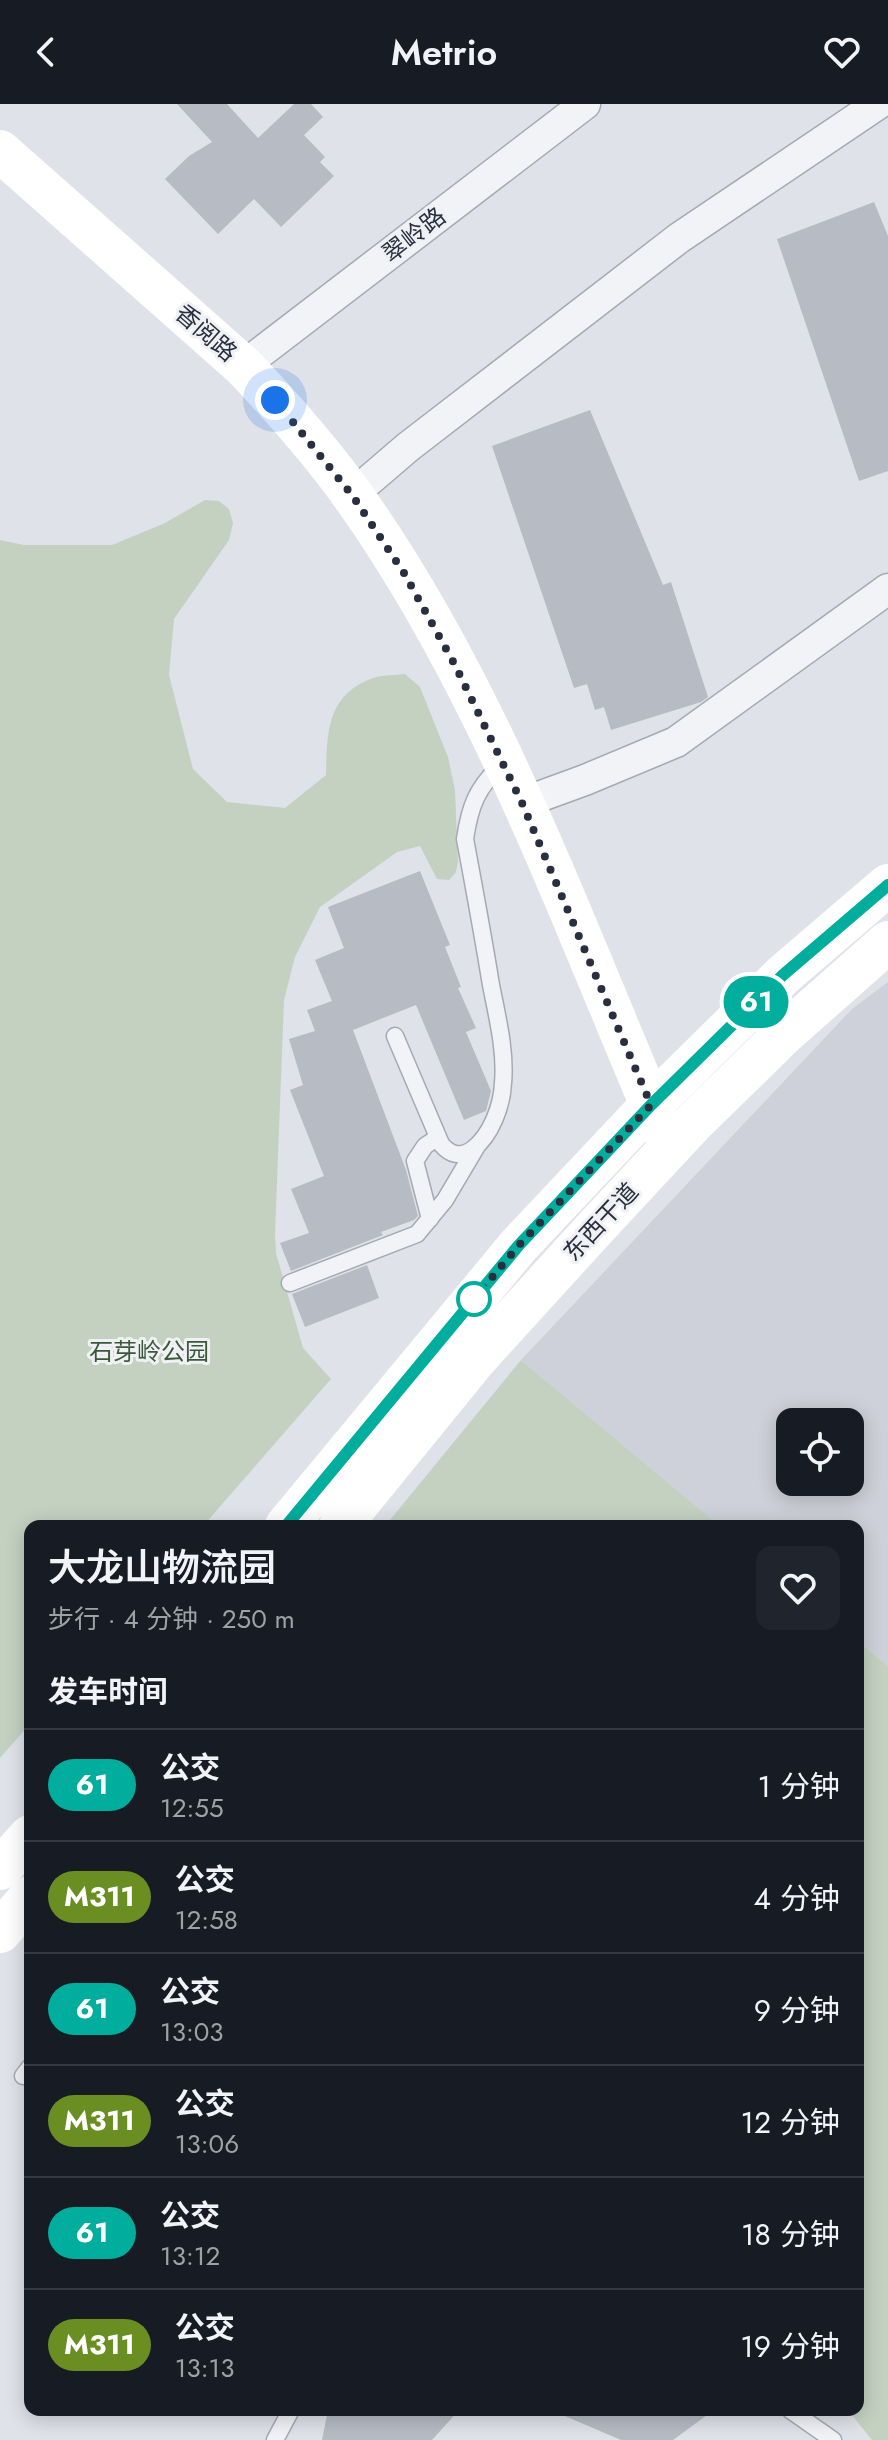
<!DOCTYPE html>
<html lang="zh">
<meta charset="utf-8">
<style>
:root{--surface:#171b24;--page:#20242c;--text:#f1f3f6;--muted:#9ea1a6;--line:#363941}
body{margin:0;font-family:Jost,"Noto Sans SC",sans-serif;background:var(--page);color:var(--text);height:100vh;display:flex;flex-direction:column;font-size:30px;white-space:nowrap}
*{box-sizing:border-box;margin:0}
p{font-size:26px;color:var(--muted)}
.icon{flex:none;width:44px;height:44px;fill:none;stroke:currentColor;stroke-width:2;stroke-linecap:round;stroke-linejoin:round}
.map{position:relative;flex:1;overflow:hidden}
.side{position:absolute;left:24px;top:1416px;width:840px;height:896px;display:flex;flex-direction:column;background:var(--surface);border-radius:16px;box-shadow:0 4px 20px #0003}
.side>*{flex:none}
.badge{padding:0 16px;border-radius:26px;font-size:28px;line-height:52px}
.buttons{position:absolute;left:776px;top:1304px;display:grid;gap:16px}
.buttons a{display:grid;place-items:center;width:88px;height:88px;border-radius:16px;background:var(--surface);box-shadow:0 4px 20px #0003;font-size:40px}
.you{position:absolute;width:40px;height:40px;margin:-20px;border:6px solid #fff;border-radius:50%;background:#1a73e8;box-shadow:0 0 0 12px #1a73e833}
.map>.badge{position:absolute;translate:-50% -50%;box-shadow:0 0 0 4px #fff}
h2{padding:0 24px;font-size:30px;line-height:72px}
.round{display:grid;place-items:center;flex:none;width:84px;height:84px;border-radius:16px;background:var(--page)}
.head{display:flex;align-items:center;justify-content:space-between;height:136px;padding:0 24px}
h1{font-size:38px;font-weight:600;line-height:60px}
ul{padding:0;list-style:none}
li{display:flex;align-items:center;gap:24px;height:112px;padding:0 24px;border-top:2px solid var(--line)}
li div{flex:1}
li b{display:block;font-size:30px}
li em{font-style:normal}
li .badge{min-width:88px;font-weight:700;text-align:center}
header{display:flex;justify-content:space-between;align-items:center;height:104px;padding:0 24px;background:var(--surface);font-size:36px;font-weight:600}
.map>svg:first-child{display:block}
</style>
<header><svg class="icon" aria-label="back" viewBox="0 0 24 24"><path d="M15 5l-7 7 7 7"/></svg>Metrio<svg class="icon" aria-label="heart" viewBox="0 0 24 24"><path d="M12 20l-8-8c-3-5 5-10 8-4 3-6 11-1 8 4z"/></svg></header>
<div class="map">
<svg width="888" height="2336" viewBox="0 0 888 2336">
<rect width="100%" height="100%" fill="#dfe2e8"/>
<path fill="#ced1d9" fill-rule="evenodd" d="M 888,878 L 888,1562 L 858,1537 L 858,1422 L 720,1422 L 521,1256 L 852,905 ZM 790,1318 L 850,1318 L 850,1378 L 790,1378 Z"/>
<path fill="#c4d1c1" d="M 205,396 L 219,397 L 229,405 L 233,419 L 229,436 L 174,515 L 169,571 L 193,665 L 227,698 L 285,704 L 326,671 C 327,629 326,591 373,574 C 382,571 395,571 405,570 L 420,583 L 448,653 L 455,686 L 458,758 L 456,768 L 449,776 L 437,775 L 420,742 L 397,748 L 320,803 L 295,853 L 284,896 L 275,1130 L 276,1149 L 303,1244 L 331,1275 L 203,1422 L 30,1422 L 30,1620 L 0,1654 L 0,436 L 24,441 L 112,441 L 165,419 Z
M 521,1256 L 720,1422 L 385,1422 Z
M 858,1537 L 888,1562 L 888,2336 L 872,2336 L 848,2306 L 858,2306 Z"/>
<path fill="#b7bbc4" d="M 177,0 L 227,0 L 258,34 L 294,0 L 311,0 L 323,13 L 304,31 L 325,53 L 320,58 L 334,72 L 281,123 L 254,95 L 218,130 L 165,75 L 189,52 L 212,38 Z
M 874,98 L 888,132 L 888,367 L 859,377 L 777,135 Z
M 590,306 L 663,481 L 671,478 L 708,593 L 701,598 L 611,626 L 604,603 L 595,606 L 587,580 L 574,584 L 492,342 Z
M 420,767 L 450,841 L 445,843 L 461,883 L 458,884 L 476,924 L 466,928 L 491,987 L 486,1007 L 464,1016 L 416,901 L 353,926 L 406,1066 L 418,1112 L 414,1116 L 381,1128 L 383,1131 L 291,1167 L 280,1139 L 309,1129 L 291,1085 L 324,1072 L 290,986 L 303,981 L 289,935 L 315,927 L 307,906 L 332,897 L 315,856 L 344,844 L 328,803 Z
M 367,1161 L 379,1194 L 305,1223 L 292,1190 Z
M 328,2306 L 367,2306 L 390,2310 L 394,2306 L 459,2306 L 432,2336 L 322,2336 Z
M 551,2306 L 714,2306 L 673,2336 L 621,2336 Z"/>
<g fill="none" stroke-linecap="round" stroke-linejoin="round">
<g stroke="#a5a9b2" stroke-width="19">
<path id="lane" d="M 395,932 L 441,1040 C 450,1051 461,1054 473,1045 C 491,1031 502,1002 503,979 C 506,947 497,912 491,881 C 483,832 474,783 465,735 C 470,701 477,684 502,660
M 430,1115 L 415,1057 L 425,1042 L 438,1033
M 290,1179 L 417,1130 L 445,1096 L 477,1042
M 23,1972 L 30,1963
M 790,2306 L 833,2336
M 275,2336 L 291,2306"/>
</g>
<g stroke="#a5a9b2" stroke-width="33">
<path id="street" d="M 243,262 L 585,0
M 352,391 L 408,343 L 679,134 L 878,0
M 522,699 L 585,676 L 676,638 L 888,485"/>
</g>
<use href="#lane" stroke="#f2f3f6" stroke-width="16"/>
<use href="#street" stroke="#f2f3f6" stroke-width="30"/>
<path stroke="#fff" stroke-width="42" d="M 0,47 L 243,262 C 282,303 320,346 353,392 C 483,574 564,796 651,1001 L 671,1043
M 286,1422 L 519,1141 L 651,1001 L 783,871 L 888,781
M 340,1422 L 476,1255 L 598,1121 L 694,1018 L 784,930 L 888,838
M 0,1765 L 30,1732
M 0,1828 L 30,1793"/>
</g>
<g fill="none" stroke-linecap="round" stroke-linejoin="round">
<g stroke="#fff" stroke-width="18">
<path id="line" d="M 286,1422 L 519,1141 L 651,1001 L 783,871 L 888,781"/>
</g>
<use href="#line" stroke="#01ad9c" stroke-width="12"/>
<path stroke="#292f3e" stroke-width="8" stroke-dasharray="0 14.4" d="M 275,296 L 352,391 L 404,469 L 455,561 L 522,699 L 651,1001 L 519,1141 L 474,1195"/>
</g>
<circle fill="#fff" stroke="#01ad9c" stroke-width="4" cx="474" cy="1195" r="16"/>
<g text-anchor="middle" stroke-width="6" stroke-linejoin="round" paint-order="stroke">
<g font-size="24" fill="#292f3e" stroke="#eff1f5">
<text transform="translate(414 131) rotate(-38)" y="8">翠岭路</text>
<text transform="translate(206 229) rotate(41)" y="8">香阅路</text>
<text transform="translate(601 1118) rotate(-47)" y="8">东西干道</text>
</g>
<g font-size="24" fill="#3b5838" stroke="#eff1f5">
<text x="149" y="1256">石芽岭公园</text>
</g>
</g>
</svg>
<div class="buttons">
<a><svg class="icon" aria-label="locate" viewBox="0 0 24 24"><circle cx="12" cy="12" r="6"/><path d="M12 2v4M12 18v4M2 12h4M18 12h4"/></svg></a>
</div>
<div class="you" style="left:275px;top:296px"></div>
<b class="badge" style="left:756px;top:898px;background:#01ad9c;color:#fff">61</b>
<section class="side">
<div class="head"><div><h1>大龙山物流园</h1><p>步行 · 4 分钟 · 250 m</p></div><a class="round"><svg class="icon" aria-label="heart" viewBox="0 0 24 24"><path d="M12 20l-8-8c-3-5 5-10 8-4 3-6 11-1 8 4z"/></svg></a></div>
<h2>发车时间</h2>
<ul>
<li><span class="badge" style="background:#01ad9c;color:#fff">61</span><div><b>公交</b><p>12:55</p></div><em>1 分钟</em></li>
<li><span class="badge" style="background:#6b8e23;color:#fff">M311</span><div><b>公交</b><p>12:58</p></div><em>4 分钟</em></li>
<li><span class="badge" style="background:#01ad9c;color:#fff">61</span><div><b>公交</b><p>13:03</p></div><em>9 分钟</em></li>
<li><span class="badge" style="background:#6b8e23;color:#fff">M311</span><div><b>公交</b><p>13:06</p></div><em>12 分钟</em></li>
<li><span class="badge" style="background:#01ad9c;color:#fff">61</span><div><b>公交</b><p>13:12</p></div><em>18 分钟</em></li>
<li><span class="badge" style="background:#6b8e23;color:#fff">M311</span><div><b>公交</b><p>13:13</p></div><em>19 分钟</em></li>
</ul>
</section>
</div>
